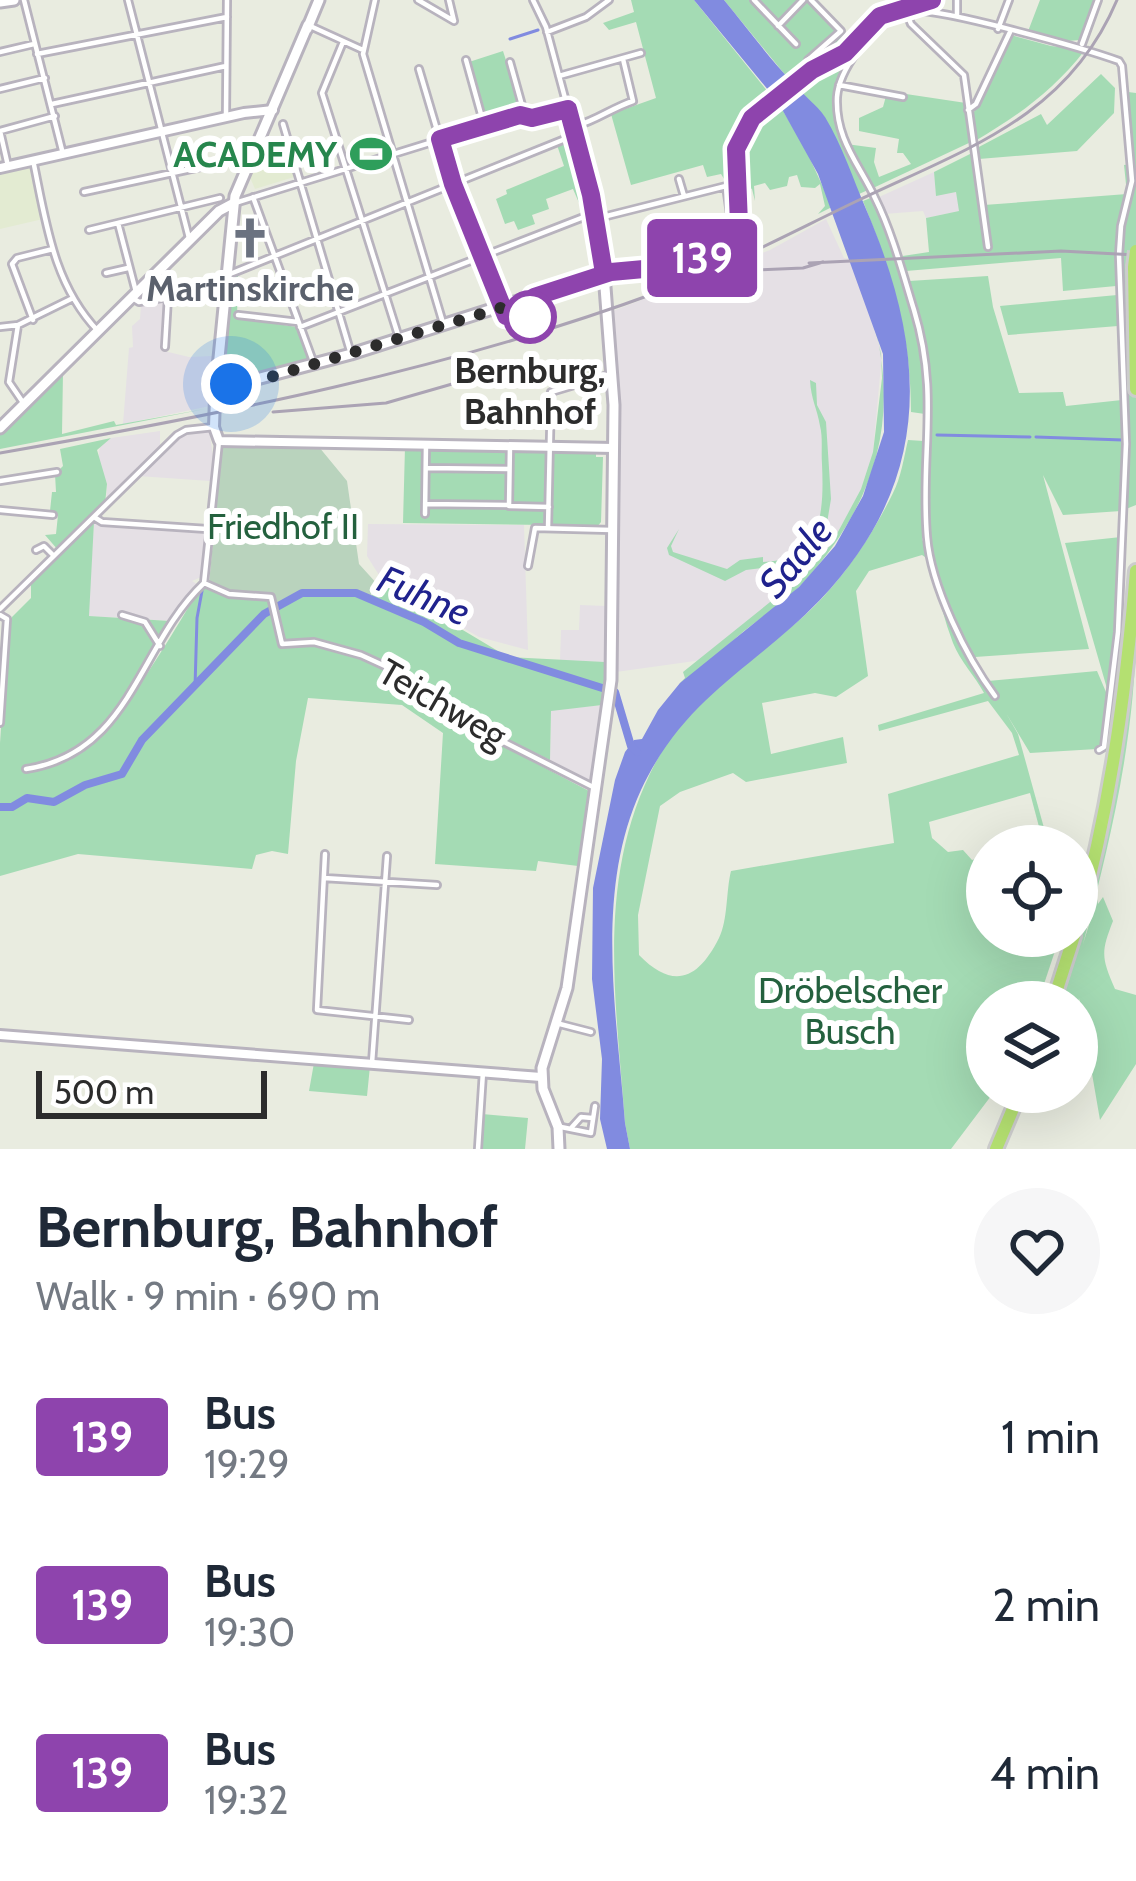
<!DOCTYPE html>
<meta charset="utf-8">
<style>
:root{--surface:#fff;--page:#f6f6f7;--text:#1f2937;--muted:#747a83}
body{margin:0;font-family:Cabin,sans-serif;background:var(--page);color:var(--text);height:100vh;display:flex;flex-direction:column;font-size:45px;white-space:nowrap}
*{box-sizing:border-box;margin:0}
p{font-size:39px;color:var(--muted)}
.icon{flex:none;width:66px;height:66px;fill:none;stroke:currentColor;stroke-width:2;stroke-linecap:round;stroke-linejoin:round}
.map{position:relative;height:1149px;overflow:hidden}
.panel{display:flex;flex-direction:column;background:var(--surface);flex:1}
.panel>*{flex:none}
.badge{padding:0 24px;border-radius:9px;font-size:42px;line-height:78px}
.buttons{position:absolute;left:966px;top:825px;display:grid;gap:24px}
.buttons a{display:grid;place-items:center;width:132px;height:132px;border-radius:50%;background:var(--surface);box-shadow:0 12px 48px #0002;font-size:60px}
.scale{position:absolute;left:36px;bottom:30px;width:231px;box-sizing:border-box;padding-left:12px;border:6px solid #2c2c2c;border-top:0;font-size:33px;line-height:42px;white-space:nowrap;color:#2c2c2c;-webkit-text-stroke:9px #fff;paint-order:stroke}
.you{position:absolute;width:60px;height:60px;margin:-30px;border:9px solid #fff;border-radius:50%;background:#1a73e8;box-shadow:0 0 0 18px #1a73e833}
.map>.badge{position:absolute;translate:-50% -50%;box-shadow:0 0 0 6px #fff}
.round{display:grid;place-items:center;flex:none;width:126px;height:126px;border-radius:63px;background:var(--page)}
.summary{display:flex;align-items:center;justify-content:space-between;height:204px;padding:0 36px}
h1{font-size:57px;font-weight:700;line-height:90px}
ul{padding:0;list-style:none}
li{display:flex;align-items:center;gap:36px;height:168px;padding:0 36px}
li div{flex:1}
li b{display:block;font-size:45px}
li em{font-style:normal}
li .badge{min-width:132px;font-weight:700;text-align:center}
.map>svg:first-child{display:block}
</style>
<div class="map">
<svg width="1136" height="1149" viewBox="0 0 1136 1149">
<rect width="100%" height="100%" fill="#e9ece0"/>
<path fill="#e5e0e5" d="M 934,172 L 936,195 L 956,192 L 960,211 L 926,218 L 923,211 L 884,214 L 879,197 Z
M 826,219 L 844,258 L 852,259 L 882,354 L 873,452 L 861,489 L 832,543 L 810,570 L 702,660 L 616,672 L 617,452 L 613,311 L 770,250 Z
M 165,301 L 164,351 L 189,357 L 213,356 L 210,406 L 123,424 L 129,348 L 133,347 L 132,326 L 140,319 L 141,305 Z
M 209,429 L 213,456 L 210,481 L 138,476 L 179,437 Z
M 160,431 L 160,451 L 106,504 L 107,484 L 98,461 L 100,445 L 111,438 Z
M 94,522 L 205,532 L 201,577 L 192,581 L 197,584 L 170,621 L 88,616 Z
M 368,524 L 524,525 L 528,650 L 479,637 L 384,583 L 367,556 Z
M 580,605 L 606,606 L 605,662 L 560,661 L 561,630 L 579,630 Z
M 602,705 L 592,783 L 589,783 L 550,760 L 551,710 Z"/>
<path fill="#e3ebd2" d="M 283,139 L 294,177 L 255,189 L 248,173 L 261,146 Z
M 31,165 L 43,219 L 0,229 L 0,172 Z"/>
<path fill="#a4dbb4" fill-rule="evenodd" d="M 631,0 L 694,0 L 772,97 C 734,126 729,148 734,195 L 721,174 L 707,177 L 703,165 L 631,185 L 611,114 L 656,98 L 636,22 L 609,30 L 603,23 L 634,12 Z
M 724,0 L 807,0 L 852,43 L 791,82 Z
M 1040,0 L 1096,0 L 1080,40 L 1056,42 L 1027,34 Z
M 1011,35 L 1051,46 L 1085,50 C 1053,91 1019,115 975,141 L 972,116 Z
M 858,48 C 852,59 843,71 839,83 C 826,118 848,162 868,190 L 859,194 L 824,116 L 796,88 Z
M 503,51 L 522,110 L 485,121 L 469,62 Z
M 1101,74 L 1115,88 L 1114,113 L 1077,151 L 979,159 L 977,148 L 1041,114 L 1047,125 Z
M 1128,92 L 1136,93 L 1136,505 L 1121,511 L 1063,515 L 1043,475 L 1089,649 L 975,657 L 988,681 L 1097,671 L 1109,699 L 1103,741 L 1097,749 L 1030,753 L 1006,713 L 1018,734 L 1049,846 L 1017,846 L 1042,838 L 1030,793 L 929,822 L 932,838 L 948,852 L 963,850 L 972,860 L 987,855 L 987,936 L 1060,936 L 1038,1002 L 987,1002 L 987,1092 L 994,1092 L 951,1149 L 630,1149 L 625,1123 C 615,988 593,861 668,741 C 698,693 753,658 796,623 C 836,590 871,538 893,493 C 901,478 904,457 908,440 L 924,441 L 925,414 L 911,412 C 911,333 892,274 863,201 L 873,197 L 896,257 L 929,252 L 926,218 L 959,211 L 956,192 L 936,196 L 934,172 L 974,152 L 984,205 L 1127,194 L 1124,165 L 1132,164 ZM 1061,258 L 1063,291 L 1116,286 L 1117,295 L 1000,306 L 1008,335 L 1118,326 L 1122,400 L 1066,406 L 1063,392 L 1019,393 L 993,307 L 988,276 L 909,281 L 906,271 ZM 924,472 C 928,530 932,588 953,643 C 960,661 975,676 984,693 L 878,725 L 879,731 L 988,701 L 1012,733 L 1019,755 L 888,794 L 894,843 L 731,871 C 726,891 728,920 719,938 C 698,980 673,990 639,955 L 638,915 L 660,806 L 680,792 L 733,773 L 746,782 L 847,763 L 843,737 L 771,754 L 762,703 L 815,693 L 836,697 L 868,676 L 856,591 L 869,571 L 922,555 L 928,559 L 922,538 Z
M 906,94 L 966,103 L 971,142 L 871,189 L 846,144 L 876,148 L 874,162 L 879,177 L 911,164 L 903,153 L 897,153 L 899,139 L 859,131 L 859,118 L 883,107 L 886,96 L 903,98 Z
M 778,102 L 807,152 L 832,207 L 818,214 L 825,206 L 820,184 L 815,188 L 801,187 L 797,175 L 789,177 L 787,186 L 770,190 L 765,183 L 754,186 L 755,201 L 752,189 L 744,185 C 738,149 751,125 778,102 Z
M 572,140 L 588,210 L 583,212 L 573,189 L 546,199 L 549,209 L 532,215 L 535,224 L 518,230 L 514,221 L 505,224 L 496,199 L 507,194 L 506,190 L 564,166 L 557,145 Z
M 238,275 L 237,318 L 297,327 L 309,361 L 241,382 L 229,380 L 222,372 L 227,283 Z
M 871,312 C 902,419 876,503 802,584 C 785,602 763,616 744,631 C 723,649 703,669 679,684 L 685,678 L 683,672 L 810,570 L 832,543 L 861,489 L 873,452 L 882,378 L 881,354 Z
M 63,372 L 62,434 L 114,421 L 116,425 L 205,409 L 0,449 L 0,434 Z
M 810,380 L 816,383 L 817,405 L 826,422 L 831,499 L 827,523 L 811,550 L 795,564 L 746,570 L 725,581 L 669,555 L 667,548 L 679,529 L 671,546 L 673,552 L 727,569 L 740,560 L 763,557 L 763,562 C 823,560 824,511 822,464 C 821,452 823,437 820,426 C 817,408 811,400 810,380 Z
M 111,438 L 97,450 L 107,484 L 105,504 L 58,550 L 45,535 L 56,534 L 58,515 L 50,511 L 52,492 L 56,492 L 55,474 L 63,466 L 60,449 Z
M 405,447 L 547,449 L 546,525 L 403,523 Z
M 596,451 L 596,457 L 603,457 L 601,522 L 597,527 L 553,526 L 552,452 Z
M 94,522 L 89,616 L 170,621 L 202,580 L 114,715 L 71,757 C 112,743 176,626 201,587 L 230,596 L 270,598 L 273,605 L 300,596 L 360,597 L 366,601 L 384,583 L 508,657 L 605,662 L 607,682 L 602,705 L 551,711 L 550,760 L 494,733 L 446,703 L 488,738 L 589,791 L 578,866 L 538,861 L 536,871 L 435,864 L 443,733 L 402,705 L 308,698 L 296,761 L 288,854 L 272,851 L 256,855 L 252,869 L 78,854 L 0,876 L 0,743 L 8,621 L 31,598 L 31,581 Z
M 1121,537 L 1117,631 L 1108,692 L 1065,543 Z
M 1136,625 C 1136,734 1111,839 1083,944 L 1097,899 L 1098,904 L 1103,897 L 1113,921 C 1101,952 1101,957 1115,989 L 1136,995 L 1136,1064 L 1100,1120 L 1079,998 L 1077,1013 L 1077,1002 L 1057,1002 L 1091,890 Z
M 314,1063 L 370,1066 L 367,1096 L 309,1091 Z
M 482,1114 L 528,1118 L 525,1149 L 479,1149 Z"/>
<path fill="#b9d3bd" d="M 222,444 L 319,447 L 347,481 L 359,564 L 379,586 L 370,596 L 301,594 L 276,604 L 273,596 L 229,594 L 209,584 Z"/>
<path fill="#818be0" d="M 694,0 L 724,0 C 747,28 769,58 794,84 C 803,95 817,105 825,117 C 842,145 853,179 866,209 C 928,354 934,480 820,600 C 753,669 685,696 641,790 C 594,892 617,1015 625,1123 L 630,1149 L 607,1149 L 600,1119 L 602,1059 L 592,979 L 593,888 L 615,780 L 625,752 L 634,740 L 642,739 L 658,710 L 680,683 L 799,587 L 835,546 L 863,496 L 884,432 L 883,354 L 818,174 L 778,102 Z"/>
<g fill="none" stroke-linecap="round" stroke-linejoin="round">
<path stroke="#818be0" stroke-width="3" d="M 510,39 L 538,30
M 937,435 L 1030,437
M 1036,437 L 1123,440
M 195,687 L 197,618 L 202,591"/>
<path stroke="#818be0" stroke-width="8" d="M 0,807 L 12,807 L 27,798 L 54,802 L 85,785 L 122,774 L 142,740 L 264,614 L 302,593 L 356,593 L 424,622 L 459,643 L 615,692 L 631,746 L 637,752"/>
<g stroke="#b8b3be" stroke-width="10">
<path id="minor" d="M 24,0 L 63,154
M 128,0 L 189,238
M 375,0 L 363,54 L 443,323
M 418,0 L 454,21
M 449,0 L 454,21
M 533,0 L 546,27 L 588,184 L 604,274
M 754,0 L 796,44
M 909,11 C 935,6 1086,49 1119,61 L 1122,66 L 1132,181 L 1121,226 L 1119,255 L 1126,444 L 1118,632 L 1104,747 L 1099,750
M 906,12 L 911,24 L 964,75 L 988,247
M 957,15 L 957,0
M 893,17 C 870,29 839,70 837,97 C 835,139 859,164 875,198 C 892,232 903,274 914,310 C 940,395 920,455 927,537 C 931,586 966,657 995,696
M 308,25 L 363,50
M 778,26 L 803,0
M 998,29 L 1009,0
M 547,32 L 586,17 L 609,0
M 343,42 L 322,93 L 399,338
M 1082,44 L 1098,0
M 0,52 L 34,44
M 37,54 L 227,17
M 466,60 L 484,125
M 808,60 L 841,31 L 811,0
M 510,62 L 525,116
M 419,69 L 453,184 L 501,302
M 559,76 L 641,53
M 839,85 L 903,97
M 0,89 L 45,78
M 52,104 L 226,66
M 968,110 L 976,104 L 1010,32
M 226,114 L 227,0
M 283,124 L 351,354
M 576,126 C 597,120 612,108 633,101 L 623,59
M 0,131 L 55,116
M 0,131 L 8,166
M 33,160 C 46,222 53,284 98,331
M 679,179 L 684,196
M 84,192 L 242,158 L 249,160
M 253,197 L 314,364
M 235,203 L 520,115 L 533,118 L 568,108
M 595,219 L 726,186 L 732,228 L 736,234
M 118,223 L 136,292
M 89,230 L 220,198
M 106,273 L 128,268
M 230,274 L 575,135
M 131,297 L 139,302 L 223,287
M 238,315 L 298,322
M 33,320 L 12,264 L 17,258 L 53,249
M 0,327 L 18,325
M 300,327 L 594,213
M 165,347 L 168,297
M 24,404 L 9,382 L 18,325 L 71,299
M 219,441 L 204,583 L 229,594 L 271,597 L 282,644 L 314,642 L 361,655 L 398,672 L 494,737 L 595,788
M 510,445 L 509,506 L 549,507
M 426,468 L 509,469
M 0,481 L 57,472
M 425,504 L 509,505
M 0,510 L 53,515
M 425,514 L 426,444
M 94,517 L 102,522 L 207,529
M 548,528 L 551,392 L 611,374
M 36,550 L 44,546 L 54,556
M 528,566 L 535,528 L 612,530
M 0,609 L 177,435 L 186,430 L 214,427
M 0,615 L 7,619 L 0,723
M 122,615 L 145,622 L 160,646
M 26,769 C 132,753 138,645 204,583
M 325,854 L 317,1010 L 409,1020
M 324,878 L 437,885
M 556,1023 L 591,1032
M 372,1063 L 387,856
M 561,1127 L 591,1133 L 595,1106
M 572,1127 L 581,1117 L 592,1118
M 478,1149 L 483,1072"/>
</g>
<g stroke="#b8b3be" stroke-width="14">
<path id="tertiary" d="M 896,0 L 909,6
M 0,168 L 244,113 L 273,110
M 216,368 L 214,427 L 219,441 L 614,448
M 0,1035 L 541,1077"/>
</g>
<g stroke="#b8b3be" stroke-width="15">
<path id="secondary" d="M 0,2 L 14,0
M 308,25 L 235,196 L 218,368 L 223,379 L 234,385 L 351,354 L 609,272 L 685,265 L 697,260 L 729,242 L 738,231 L 735,154 L 752,119 L 809,73 L 845,53 L 883,15 L 932,0
M 307,29 L 319,0
M 0,428 L 219,211 L 234,203
M 559,1149 L 558,1127 L 543,1089 L 542,1068 L 567,988 L 611,680 L 614,405 L 604,274"/>
</g>
<g stroke="#ccc" stroke-width="18">
<path id="primary" d="M 1134,267 L 1136,389
M 1077,926 C 1110,809 1126,691 1136,571
M 1053,1002 L 1074,936
M 996,1149 L 1020,1092"/>
</g>
<use href="#minor" stroke="#fff" stroke-width="4.5"/>
<use href="#tertiary" stroke="#fff" stroke-width="8"/>
<use href="#secondary" stroke="#fff" stroke-width="9"/>
<use href="#primary" stroke="#b4e071" stroke-width="12"/>
<path stroke="#aba3b4" stroke-width="3" d="M 809,263 L 1061,251 L 1136,255
M 755,270 L 803,268 L 823,262
M 273,412 L 386,403 L 473,378
M 0,453 C 224,414 448,370 661,291 C 729,266 794,231 859,200 C 966,149 1068,117 1117,0"/>
<g stroke="#ccc" stroke-width="18" stroke-linecap="butt">
<path id="primary-bridge" d="M 1134,267 L 1136,251"/>
</g>
<use href="#primary-bridge" stroke="#b4e071" stroke-width="12"/>
</g>
<g fill="none" stroke-linecap="round" stroke-linejoin="round">
<g stroke="#fff" stroke-width="27">
<path id="line" d="M 603,267 L 591,195 L 568,109 L 532,118 L 520,115 L 440,139 L 453,184 L 506,316 L 531,317 L 537,313 L 534,297 L 537,296 L 611,272 L 688,265 L 730,242 L 739,224 L 736,149 L 752,118 L 812,70 L 845,53 L 880,16 L 932,0"/>
</g>
<use href="#line" stroke="#8e44ad" stroke-width="18"/>
<path stroke="#2c2c2c" stroke-width="12" stroke-dasharray="0 21.6" d="M 231,384 L 244,385 L 517,303 L 530,317"/>
</g>
<defs>
<g id="stadium-bare" transform="scale(3.24)"><path d="M0-5a6.5 5 0 1 0 0 10a6.5 5 0 1 0 0-10ZM-3.5-1.8h7v3.6h-7Z" fill="#2e9e5b" stroke="#fff" stroke-width="2.5" paint-order="stroke"/></g>
<g id="church-bare" transform="scale(3.24)"><path d="M-1.2-6h2.4v3.5h3.3v2.4h-3.3V6h-2.4V-.1h-3.3v-2.4h3.3Z" fill="#6b7280" stroke="#fff" stroke-width="2.5" paint-order="stroke"/></g>
</defs>
<g fill-rule="evenodd">
<use href="#stadium-bare" x="371" y="154"/>
<use href="#church-bare" x="250" y="238"/>
</g>
<circle fill="#fff" stroke="#8e44ad" stroke-width="6" cx="530" cy="317" r="24"/>
<g text-anchor="middle" stroke-width="12" stroke-linejoin="round" paint-order="stroke">
<g font-size="36" font-weight="bold" fill="#27864d" stroke="#fff" text-anchor="end">
<text x="337" y="167">ACADEMY</text>
</g>
<g font-size="36" font-weight="bold" fill="#5b616d" stroke="#fff">
<text x="250" y="301">Martinskirche</text>
</g>
<g font-size="36" font-weight="bold" fill="#2c2c2c" stroke="#fff">
<text x="530" y="383">Bernburg,<tspan x="530" dy="41">Bahnhof</tspan></text>
</g>
<g font-size="36" fill="#24613e" stroke="#fff">
<text x="283" y="539">Friedhof II</text>
<text x="850" y="1003">Dröbelscher<tspan x="850" dy="41">Busch</tspan></text>
</g>
<g font-size="36" fill="#2c2c2c" stroke="#fff">
<text transform="translate(443 703) rotate(30)" y="13">Teichweg</text>
</g>
<g font-size="39" font-style="italic" fill="#1f228d" stroke="#fff">
<text transform="translate(795 557) rotate(-50)" y="14">Saale</text>
<text transform="translate(424 595) rotate(23)" y="14">Fuhne</text>
</g>
</g>
</svg>
<div class="buttons">
<a><svg class="icon" aria-label="locate" viewBox="0 0 24 24"><circle cx="12" cy="12" r="6"/><path d="M12 2v4M12 18v4M2 12h4M18 12h4"/></svg></a>
<a><svg class="icon" aria-label="layers" viewBox="0 0 24 24"><path d="M12 4l9 5-9 5-9-5zM3 14l9 5 9-5"/></svg></a>
</div>
<div class="scale">500 m</div>
<div class="you" style="left:231px;top:384px"></div>
<b class="badge" style="left:702px;top:258px;background:#8e44ad;color:#fff">139</b>
</div>
<section class="panel">
<div class="summary"><div><h1>Bernburg, Bahnhof</h1><p>Walk · 9 min · 690 m</p></div><a class="round"><svg class="icon" aria-label="heart" viewBox="0 0 24 24"><path d="M12 20l-8-8c-3-5 5-10 8-4 3-6 11-1 8 4z"/></svg></a></div>
<ul>
<li><span class="badge" style="background:#8e44ad;color:#fff">139</span><div><b>Bus</b><p>19:29</p></div><em>1 min</em></li>
<li><span class="badge" style="background:#8e44ad;color:#fff">139</span><div><b>Bus</b><p>19:30</p></div><em>2 min</em></li>
<li><span class="badge" style="background:#8e44ad;color:#fff">139</span><div><b>Bus</b><p>19:32</p></div><em>4 min</em></li>
</ul>
</section>
